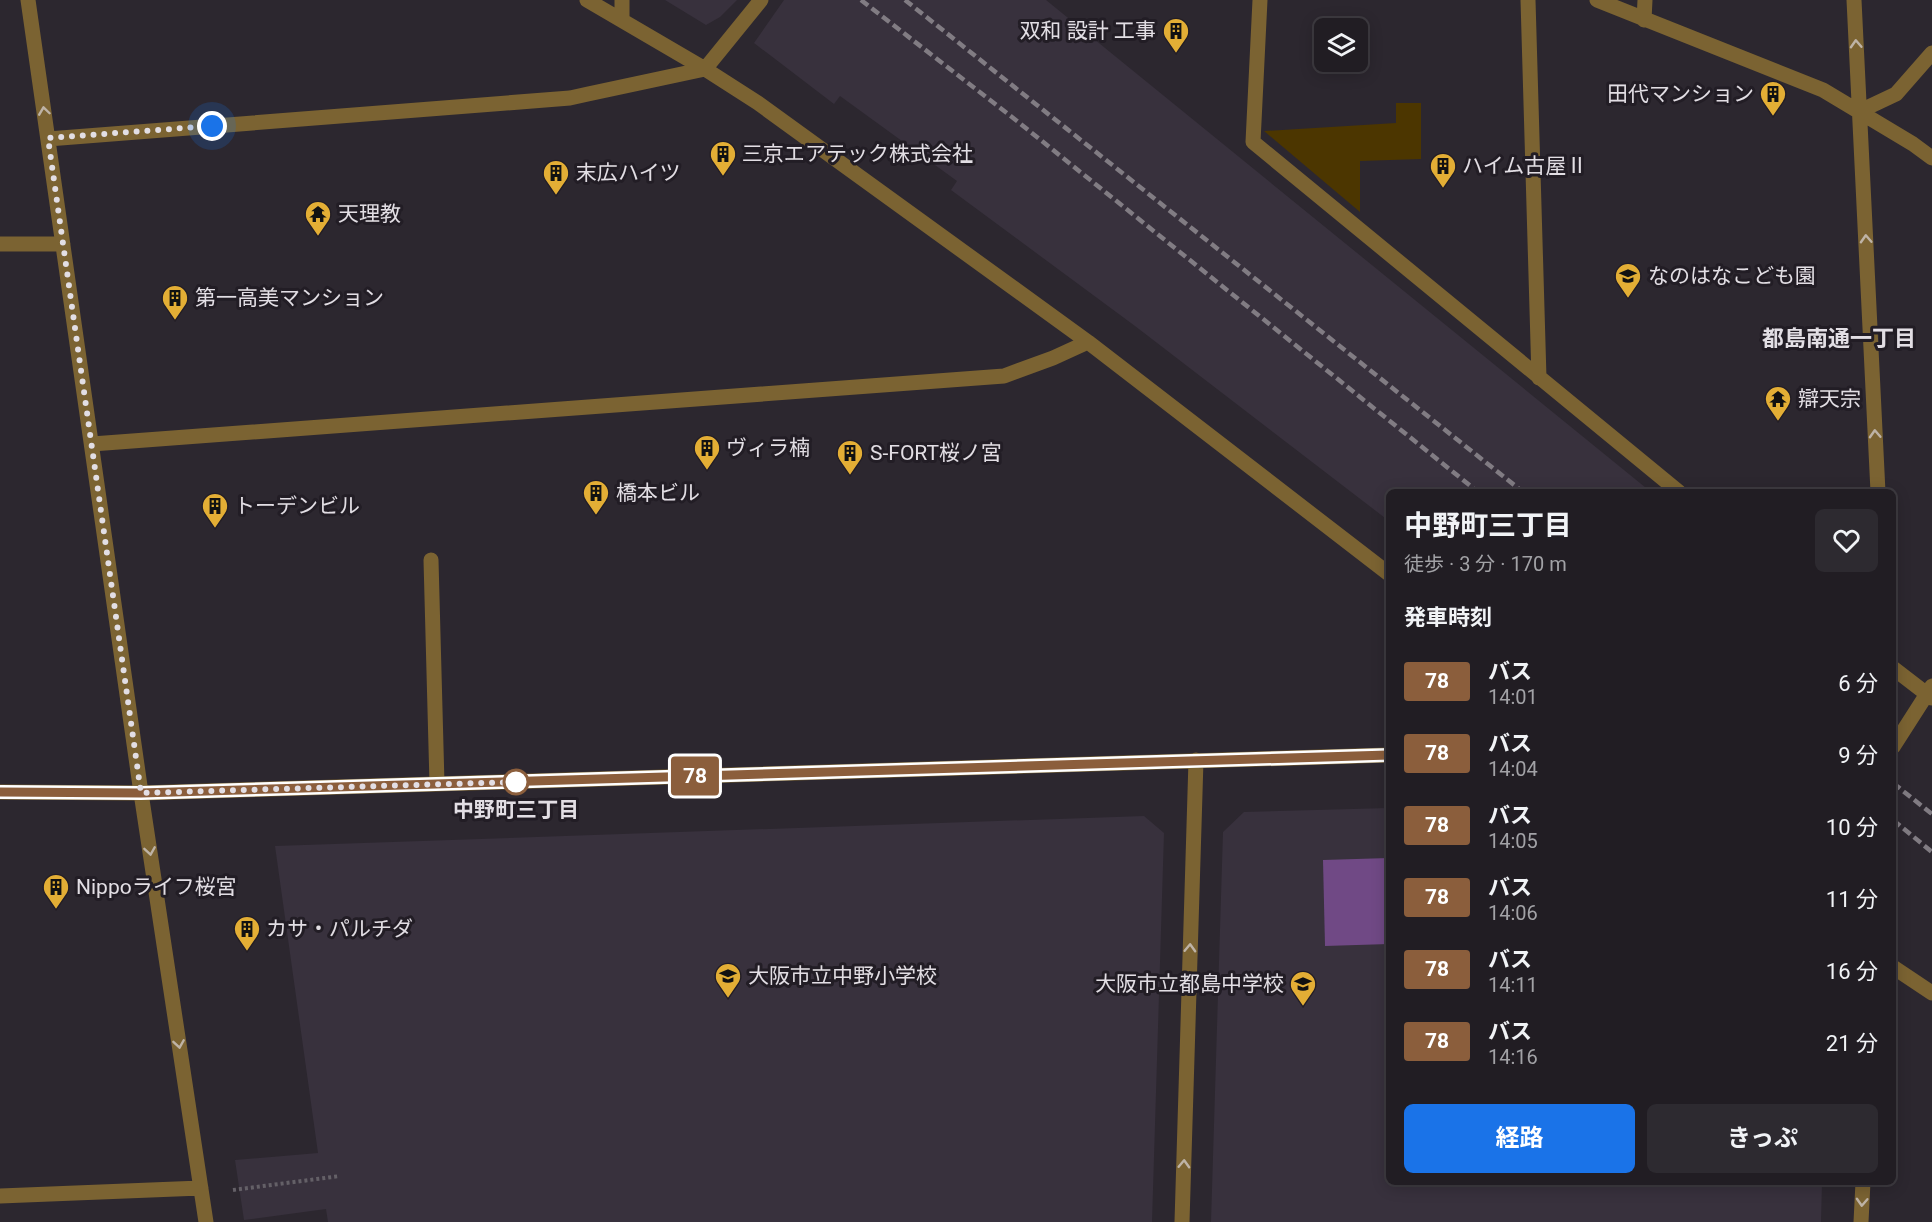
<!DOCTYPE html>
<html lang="ja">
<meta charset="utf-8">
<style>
:root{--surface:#211d23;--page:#2d2a30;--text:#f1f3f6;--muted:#a2a2a6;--line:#3e3b41;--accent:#1a73e8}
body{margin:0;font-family:Roboto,"Noto Sans JP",sans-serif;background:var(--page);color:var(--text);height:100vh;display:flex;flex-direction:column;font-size:22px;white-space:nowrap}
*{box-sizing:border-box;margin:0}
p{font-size:20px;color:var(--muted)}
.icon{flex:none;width:33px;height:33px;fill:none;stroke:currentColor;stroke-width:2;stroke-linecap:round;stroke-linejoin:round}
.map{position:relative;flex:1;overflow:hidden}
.details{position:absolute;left:1386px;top:489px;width:510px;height:696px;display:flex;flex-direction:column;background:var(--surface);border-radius:9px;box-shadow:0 3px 15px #0003,0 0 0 2px var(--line)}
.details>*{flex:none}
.badge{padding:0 12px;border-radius:4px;font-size:21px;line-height:39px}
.tools{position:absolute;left:1314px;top:18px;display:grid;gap:12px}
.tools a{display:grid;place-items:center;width:54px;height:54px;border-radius:9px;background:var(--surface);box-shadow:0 3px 15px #0003,0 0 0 2px var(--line);font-size:30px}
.you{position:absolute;width:30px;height:30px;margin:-15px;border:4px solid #fff;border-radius:50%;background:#1a73e8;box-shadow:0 0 0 9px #1a73e833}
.map>.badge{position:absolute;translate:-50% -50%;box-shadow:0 0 0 3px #fff}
h2{padding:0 18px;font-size:22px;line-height:54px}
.round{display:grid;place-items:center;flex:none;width:63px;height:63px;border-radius:9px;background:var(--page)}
.head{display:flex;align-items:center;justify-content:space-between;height:102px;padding:0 18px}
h1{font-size:28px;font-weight:700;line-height:45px}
.cta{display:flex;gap:12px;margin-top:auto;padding:12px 18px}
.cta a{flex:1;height:69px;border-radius:9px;background:var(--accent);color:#fff;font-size:24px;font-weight:700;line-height:69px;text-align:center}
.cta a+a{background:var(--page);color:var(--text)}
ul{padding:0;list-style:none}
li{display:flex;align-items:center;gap:18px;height:72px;padding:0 18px}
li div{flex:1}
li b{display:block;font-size:22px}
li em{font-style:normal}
li .badge{min-width:66px;font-weight:700;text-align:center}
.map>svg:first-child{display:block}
</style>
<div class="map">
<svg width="1932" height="1222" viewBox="0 0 1932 1222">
<rect width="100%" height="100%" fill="#2c272f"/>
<path fill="#38313d" d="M 665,0 L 737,0 L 720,17 L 706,25 Z
M 784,0 L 1046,0 L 1651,492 L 1389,492 L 1389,521 L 1135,326 L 951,190 L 957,181 L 840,96 L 834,104 L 754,43 Z
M 1389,808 L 1389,1182 L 1822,1182 L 1821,1222 L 1211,1222 L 1223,832 L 1244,812 Z
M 1144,816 L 1164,833 L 1152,1222 L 328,1222 L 326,1209 L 244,1220 L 235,1160 L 318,1153 L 275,846 Z"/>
<path fill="#4c3600" d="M 1396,103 L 1421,103 L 1421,159 L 1360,161 L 1360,212 L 1264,131 L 1396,123 Z"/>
<path fill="#704985" d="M 1389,858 L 1389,944 L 1325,946 L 1323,860 Z"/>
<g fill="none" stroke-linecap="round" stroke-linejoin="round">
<path stroke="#646067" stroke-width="4" stroke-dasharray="3 3" stroke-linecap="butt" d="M 233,1190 L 340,1176"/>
<path stroke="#7b6332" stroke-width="15" d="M 28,0 L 141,793 L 206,1222
M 587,0 L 705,69 L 758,103 L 1088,342 L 1389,574
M 1260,0 L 1253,142 L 1679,492
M 1528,0 L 1539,378
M 1597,0 L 1823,90 L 1913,144 L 1932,158
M 1854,0 L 1878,492
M 622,20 L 622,0
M 1644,20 L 1645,0
M 1860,111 L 1896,94 L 1932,53
M 48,139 L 570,98 L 588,94 L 705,69 L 761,0
M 0,244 L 63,244
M 92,444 L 1004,376 L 1053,358 L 1088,342
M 431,560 L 437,784
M 1893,668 L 1932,698
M 1893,747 L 1932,686
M 0,792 L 141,793 L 1389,755
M 1893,967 L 1932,993
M 0,1196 L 201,1188
M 1182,1222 L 1196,760
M 1861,1222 L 1863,1182"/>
<path stroke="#817c83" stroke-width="4.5" stroke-dasharray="9 4.5" stroke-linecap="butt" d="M 861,0 L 1017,121 L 1478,492
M 905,0 L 1523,492
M 1893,783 L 1932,814
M 1893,820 L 1932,852"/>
</g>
<defs><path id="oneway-chevron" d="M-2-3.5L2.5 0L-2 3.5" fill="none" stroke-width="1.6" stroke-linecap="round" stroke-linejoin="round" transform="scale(1.5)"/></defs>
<g stroke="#beb3a6">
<use href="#oneway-chevron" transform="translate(1856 44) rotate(-93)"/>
<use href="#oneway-chevron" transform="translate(44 111) rotate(-98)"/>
<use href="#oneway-chevron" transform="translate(1866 239) rotate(-93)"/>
<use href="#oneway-chevron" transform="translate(1875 434) rotate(-93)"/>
<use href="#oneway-chevron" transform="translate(150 851) rotate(81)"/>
<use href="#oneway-chevron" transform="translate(1190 948) rotate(-88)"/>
<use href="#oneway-chevron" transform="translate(179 1044) rotate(81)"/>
<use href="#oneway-chevron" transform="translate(1184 1164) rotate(-88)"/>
<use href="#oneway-chevron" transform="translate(1862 1202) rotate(93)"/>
</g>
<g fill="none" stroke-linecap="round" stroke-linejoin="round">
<g stroke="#fff" stroke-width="14">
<path id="line" d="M 0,792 L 141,793 L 1389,755"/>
</g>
<use href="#line" stroke="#8b5e3c" stroke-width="9"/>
<path stroke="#e2dee4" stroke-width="6" stroke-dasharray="0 10.8" d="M 212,126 L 48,138 L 141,793 L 516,782"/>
</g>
<defs>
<g id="building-pin" transform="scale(1.35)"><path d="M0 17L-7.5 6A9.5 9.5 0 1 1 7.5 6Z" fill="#e3ae35" stroke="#221d25"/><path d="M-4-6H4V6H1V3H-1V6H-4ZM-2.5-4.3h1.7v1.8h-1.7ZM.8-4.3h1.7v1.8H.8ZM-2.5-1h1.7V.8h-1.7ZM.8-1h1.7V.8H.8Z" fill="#111"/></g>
<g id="temple-pin" transform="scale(1.35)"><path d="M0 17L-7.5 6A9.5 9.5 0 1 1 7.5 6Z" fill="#e3ae35" stroke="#221d25"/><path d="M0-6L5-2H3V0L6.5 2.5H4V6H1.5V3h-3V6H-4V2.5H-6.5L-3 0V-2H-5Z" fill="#111"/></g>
<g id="school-pin" transform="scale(1.35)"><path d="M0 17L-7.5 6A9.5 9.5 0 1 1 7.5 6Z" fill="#e3ae35" stroke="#221d25"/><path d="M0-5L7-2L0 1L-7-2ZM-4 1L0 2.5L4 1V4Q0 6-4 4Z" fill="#111"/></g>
</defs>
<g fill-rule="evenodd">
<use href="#building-pin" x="1176" y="31"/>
<use href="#building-pin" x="1773" y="94"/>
<use href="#building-pin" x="723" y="154"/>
<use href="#building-pin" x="1443" y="166"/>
<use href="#building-pin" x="556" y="173"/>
<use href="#temple-pin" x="318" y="214"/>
<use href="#school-pin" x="1628" y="276"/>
<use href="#building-pin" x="175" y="298"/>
<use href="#temple-pin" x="1778" y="399"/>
<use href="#building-pin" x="707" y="448"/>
<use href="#building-pin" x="850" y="453"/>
<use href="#building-pin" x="596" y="493"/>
<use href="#building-pin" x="215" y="506"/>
<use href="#building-pin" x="56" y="887"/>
<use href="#building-pin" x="247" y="929"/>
<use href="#school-pin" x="728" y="976"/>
<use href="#school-pin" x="1303" y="984"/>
</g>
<circle fill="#fff" stroke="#8b5e3c" stroke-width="3" cx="516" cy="782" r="12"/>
<g text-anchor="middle" stroke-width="6" stroke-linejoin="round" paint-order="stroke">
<g font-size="21" fill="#e2dee4" stroke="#221d25" text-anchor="start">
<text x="1156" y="38" text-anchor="end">双和 設計 工事</text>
<text x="1754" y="101" text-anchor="end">田代マンション</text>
<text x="742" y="161">三京エアテック株式会社</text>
<text x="1462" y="173">ハイム古屋Ⅱ</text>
<text x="576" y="180">末広ハイツ</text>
<text x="338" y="221">天理教</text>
<text x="1648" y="283">なのはなこども園</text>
<text x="195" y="305">第一高美マンション</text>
<text x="1798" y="406">辯天宗</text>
<text x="726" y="455">ヴィラ楠</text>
<text x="870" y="460">S-FORT桜ノ宮</text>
<text x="616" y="500">橋本ビル</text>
<text x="234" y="513">トーデンビル</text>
<text x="76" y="894">Nippoライフ桜宮</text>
<text x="266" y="936">カサ・パルチダ</text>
<text x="748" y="983">大阪市立中野小学校</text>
<text x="1284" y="991" text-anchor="end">大阪市立都島中学校</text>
</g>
<g font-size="21" font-weight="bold" fill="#e2dee4" stroke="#221d25">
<text x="516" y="817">中野町三丁目</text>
</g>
<g font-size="22" font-weight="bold" fill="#e2dee4" stroke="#221d25">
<text x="1839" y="346">都島南通一丁目</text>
</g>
</g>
</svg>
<div class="tools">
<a><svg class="icon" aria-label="layers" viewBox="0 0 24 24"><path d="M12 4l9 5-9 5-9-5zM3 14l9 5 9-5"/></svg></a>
</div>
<div class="you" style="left:212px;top:126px"></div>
<b class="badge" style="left:695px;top:776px;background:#8b5e3c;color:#fff">78</b>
<section class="details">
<div class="head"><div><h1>中野町三丁目</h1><p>徒歩 · 3 分 · 170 m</p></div><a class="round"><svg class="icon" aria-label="heart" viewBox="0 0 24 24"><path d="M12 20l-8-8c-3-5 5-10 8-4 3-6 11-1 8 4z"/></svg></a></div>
<h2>発車時刻</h2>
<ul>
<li><span class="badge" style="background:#8b5e3c;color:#fff">78</span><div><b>バス</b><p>14:01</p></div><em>6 分</em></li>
<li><span class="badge" style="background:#8b5e3c;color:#fff">78</span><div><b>バス</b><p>14:04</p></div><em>9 分</em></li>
<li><span class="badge" style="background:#8b5e3c;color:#fff">78</span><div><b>バス</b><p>14:05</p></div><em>10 分</em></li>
<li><span class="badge" style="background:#8b5e3c;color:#fff">78</span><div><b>バス</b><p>14:06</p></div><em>11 分</em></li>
<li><span class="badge" style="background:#8b5e3c;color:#fff">78</span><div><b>バス</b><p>14:11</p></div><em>16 分</em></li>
<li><span class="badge" style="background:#8b5e3c;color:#fff">78</span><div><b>バス</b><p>14:16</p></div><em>21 分</em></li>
</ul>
<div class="cta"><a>経路</a><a>きっぷ</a></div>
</section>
</div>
